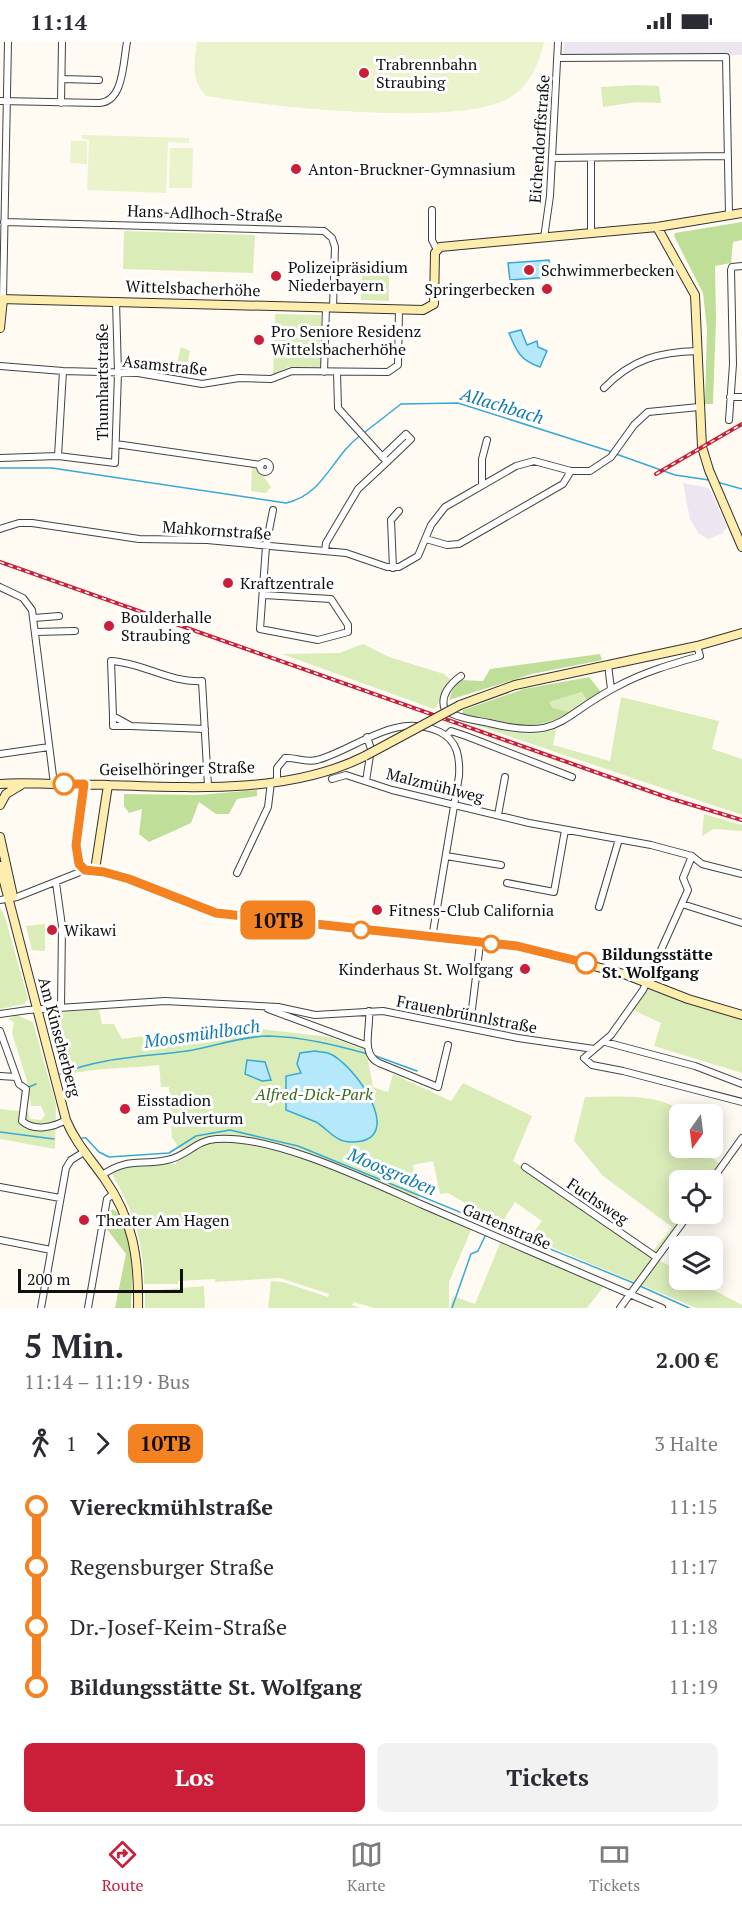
<!DOCTYPE html>
<html lang="de">
<meta charset="utf-8">
<style>
:root{--surface:#fff;--page:#f2f2f3;--text:#2b2b33;--muted:#7c7c81;--line:#e1e1e2;--accent:#ca1e39}
body{margin:0;font-family:"PT Serif",serif;background:var(--page);color:var(--text);height:100vh;display:flex;flex-direction:column;font-size:22px;white-space:nowrap}
*{box-sizing:border-box;margin:0}
p{font-size:20px;color:var(--muted)}
.icon{flex:none;width:33px;height:33px;fill:none;stroke:currentColor;stroke-width:2;stroke-linecap:round;stroke-linejoin:round}
.map{position:relative;height:1266px;overflow:hidden}
.drawer{display:flex;flex-direction:column;background:var(--surface);flex:1}
.drawer>*{flex:none}
.badge{padding:0 12px;border-radius:9px;font-size:21px;line-height:39px}
.needle{width:39px;rotate:194deg}
.controls{position:absolute;left:669px;top:1062px;display:grid;gap:12px}
.controls a{display:grid;place-items:center;width:54px;height:54px;border-radius:9px;background:var(--surface);box-shadow:0 3px 15px #0003;font-size:30px}
.scale{position:absolute;left:18px;bottom:15px;width:165px;box-sizing:border-box;padding-left:6px;border:3px solid #101010;border-top:0;font-size:16px;line-height:21px;white-space:nowrap;color:#101010;-webkit-text-stroke:4px #fff;paint-order:stroke}
.map>.badge{position:absolute;translate:-50% -50%;box-shadow:0 0 0 3px #fff}
.legs{display:flex;align-items:center;gap:9px;height:66px;padding:0 24px;font-size:20px}
.legs p{margin-inline-start:auto}
.overview{display:flex;align-items:center;justify-content:space-between;height:102px;padding:0 24px}
h1{font-size:33px;font-weight:700;line-height:45px}
.primary-button{display:flex;gap:12px;margin-top:auto;padding:12px 24px}
.primary-button a{flex:1;height:69px;border-radius:9px;background:var(--accent);color:#fff;font-size:24px;font-weight:700;line-height:69px;text-align:center}
.primary-button a+a{background:var(--page);color:var(--text)}
ul{padding:0 24px;list-style:none}
li{display:flex;align-items:center;gap:21px;height:60px;font-size:22px}
li i{display:grid;place-items:center;width:9px;height:100%;margin:0 8px;background:currentColor}
li i::after{content:'';width:15px;height:15px;margin:-8px;border:4px solid;border-radius:50%;background:var(--surface)}
li p{margin-inline-start:auto}
li:first-child i{background:linear-gradient(#0000 50%,currentColor 0)}
li:last-child i{background:linear-gradient(currentColor 50%,#0000 0)}
.status{display:flex;justify-content:space-between;align-items:center;height:42px;padding:0 30px;background:var(--surface);direction:ltr}
.status svg{height:16px;fill:currentColor}
.tab-bar{display:flex;justify-content:space-around;align-items:center;height:84px;border-top:2px solid var(--line);background:var(--surface);font-size:16px;color:var(--muted)}
.tab-bar a{display:grid;justify-items:center;gap:3px}
.tab-bar .on{color:var(--accent)}
.map>svg:first-child{display:block}
</style>
<div class="status"><b>11:14</b><svg viewBox="0 0 49 12"><path d="M0 12V9h3v3zM5 12V6h3v6zM10 12V3h3v9zM15 12V0h3v12zM26 1h20v11H26zM47 4h2v5h-2z"/></svg></div>
<div class="map">
<svg width="742" height="1266" viewBox="0 0 742 1266">
<rect width="100%" height="100%" fill="#fffbf3"/>
<path fill="#ede5ef" d="M 564,0 L 742,0 L 742,13 L 563,13 Z
M 683,441 L 709,446 L 727,485 L 722,492 L 708,497 L 698,491 L 690,477 Z"/>
<path fill="#daedb9" d="M 635,43 L 659,44 L 661,61 L 637,60 L 603,65 L 601,45 Z
M 124,189 L 255,193 L 253,231 L 123,227 Z
M 362,234 L 389,234 L 389,259 L 361,258 Z
M 275,272 L 321,273 L 321,325 L 288,325 L 273,333 Z
M 181,305 L 190,309 L 185,335 L 174,332 Z
M 252,425 L 257,425 L 271,445 L 266,451 L 251,449 Z
M 363,602 L 389,615 L 444,632 L 450,637 L 436,665 L 434,667 L 282,612 L 339,611 Z
M 582,650 L 587,659 L 570,670 L 553,666 L 548,660 Z
M 621,655 L 719,679 L 712,707 L 742,717 L 742,773 L 458,677 C 489,684 525,699 556,687 L 553,703 L 610,719 Z
M 704,772 L 742,783 L 742,789 L 714,787 L 702,794 Z
M 0,866 L 5,875 L 28,957 L 24,962 L 0,967 Z
M 45,882 L 45,909 L 32,908 L 26,884 Z
M 648,947 L 742,977 L 742,1031 L 654,1004 L 661,981 L 633,968 Z
M 99,967 L 102,982 L 114,982 L 122,997 L 158,992 L 261,987 L 329,995 L 366,1008 L 373,1045 L 388,1050 L 393,1032 L 451,1059 L 463,1041 L 532,1074 L 513,1119 L 650,1213 L 672,1185 L 603,1134 L 574,1099 L 585,1055 C 618,1055 659,1050 685,1072 L 680,1072 L 680,1106 L 698,1106 L 720,1122 L 709,1138 L 680,1138 L 680,1172 L 686,1172 L 653,1215 L 679,1229 L 680,1238 L 695,1238 L 742,1263 L 742,1266 L 696,1266 L 530,1196 L 542,1179 L 515,1160 L 501,1182 L 448,1151 L 440,1152 L 433,1119 L 413,1123 L 419,1152 L 418,1157 L 348,1126 L 296,1108 L 208,1096 L 196,1099 L 181,1108 L 172,1096 L 169,1045 L 161,1045 L 159,1023 C 126,1027 94,1025 62,1034 L 48,980 L 56,971 Z
M 17,973 L 33,980 L 56,1063 L 55,1107 L 0,1097 L 0,1067 L 28,1070 L 30,1077 L 41,1078 L 45,1073 L 41,1064 L 31,1064 L 27,1039 L 12,991 L 14,980 L 8,977 Z
M 220,1099 C 309,1107 391,1152 472,1186 L 449,1240 L 449,1266 L 374,1266 L 354,1260 L 352,1263 L 360,1266 L 268,1266 L 271,1239 L 283,1240 L 328,1255 L 329,1252 L 280,1236 L 215,1240 L 215,1237 L 178,1239 L 178,1242 L 144,1242 C 144,1200 133,1168 112,1132 L 129,1122 L 176,1122 L 176,1118 L 207,1100 Z
M 501,1199 L 604,1244 L 587,1266 L 450,1266 L 453,1254 L 475,1262 Z
M 204,1244 L 205,1266 L 145,1266 L 145,1251 L 147,1249 Z"/>
<path fill="#bfdf98" d="M 742,180 L 742,198 L 733,200 L 731,221 L 715,224 L 716,277 L 713,362 L 705,362 L 707,287 L 703,251 L 674,194 L 675,191 Z
M 600,612 L 602,618 L 532,632 L 449,658 L 455,642 L 461,638 L 483,639 L 490,627 Z
M 589,635 L 601,650 L 587,659 L 582,650 L 549,660 L 553,666 L 570,670 C 532,693 503,681 462,673 L 463,668 L 524,647 Z
M 257,748 L 257,754 L 237,757 L 229,772 L 216,772 L 199,760 L 191,781 L 149,800 L 139,792 L 142,767 L 129,771 L 124,764 L 124,752 L 199,753 Z
M 113,1167 C 136,1183 132,1241 131,1266 L 115,1266 L 126,1212 L 106,1186 L 109,1170 Z"/>
<path fill="#eaf3cc" d="M 197,0 L 544,0 C 539,22 530,44 509,56 C 459,86 267,64 206,54 C 191,39 194,20 197,0 Z
M 82,93 L 189,96 L 189,101 L 168,100 L 166,151 L 87,148 L 89,98 L 82,97 Z
M 71,99 L 87,99 L 87,122 L 70,121 Z
M 170,106 L 193,106 L 192,146 L 169,146 Z"/>
<path fill="#b4e8fa" stroke="#37a8d6" stroke-width="1.5" d="M 549,218 L 551,235 L 510,238 L 508,221 Z
M 521,288 L 527,303 L 537,299 L 538,305 L 547,309 L 540,325 C 521,319 516,309 509,291 Z
M 315,1009 C 319,1010 324,1010 328,1011 C 354,1020 410,1101 351,1100 C 335,1100 328,1087 316,1080 C 306,1076 296,1072 286,1068 L 286,1034 L 301,1031 L 297,1022 L 300,1011 Z
M 247,1018 L 265,1020 L 271,1038 L 262,1039 L 245,1032 Z"/>
<g fill="none" stroke-linecap="round" stroke-linejoin="round">
<path stroke="#37a8d6" stroke-width="1.5" d="M 365,390 L 401,362 L 458,361 L 612,410
M 616,412 L 675,433 L 709,438
M 0,426 L 52,426 L 286,461 C 324,453 332,414 361,393
M 717,440 L 742,447
M 373,1013 L 417,1029
M 60,1032 C 101,1015 144,1015 187,1009 C 214,1005 241,994 269,994 C 303,995 335,1003 368,1012
M 29,1045 L 36,1042
M 0,1090 L 54,1097
M 82,1096 L 86,1096 L 99,1110 L 109,1115 L 169,1111 L 196,1094 L 230,1088 L 298,1104 L 636,1242
M 640,1244 L 689,1266
M 452,1266 L 471,1212 L 478,1209 L 486,1192"/>
<g stroke="#434343" stroke-width="8">
<path id="street" d="M 558,16 L 726,15 L 729,173
M 62,37 L 99,38
M 0,59 L 99,61 C 124,60 123,20 127,0
M 61,61 L 62,0
M 552,116 L 728,114
M 591,116 L 591,192
M 432,168 L 432,198 L 437,208
M 4,180 L 324,189 L 332,196 L 335,205 L 333,265
M 544,196 L 550,154 L 558,0
M 3,257 L 8,0
M 0,324 L 63,329 L 138,331 L 202,342 L 239,336 L 271,337 L 292,329 L 388,330 L 398,323 L 399,267
M 324,330 L 326,265
M 604,346 C 632,317 659,310 698,309
M 730,355 L 742,355
M 729,378 L 733,322 L 731,228 L 732,225 L 742,224
M 116,402 L 261,423
M 58,414 L 63,329
M 382,415 L 406,392 L 411,397 L 387,420
M 0,416 L 58,414 L 115,421 L 118,331 L 116,259
M260 425a5 5 0 1 1 10 0a5 5 0 1 1-10 0Z
M 482,442 L 482,417 L 487,398
M 0,487 L 19,481 L 32,481 L 139,497 L 207,498 L 346,511 L 387,525 L 399,525 L 418,514 L 431,483 L 445,465 L 516,424 L 534,419 L 571,429 L 590,429 L 611,415 L 634,383 L 648,370 L 699,365
M 426,497 L 447,503 L 459,502 L 563,442 L 571,429
M 325,509 L 326,501 L 358,447 L 387,420 L 338,366 L 337,330
M 393,526 L 391,478 L 399,469
M 0,545 L 23,556 L 32,568 L 54,742
M 264,553 L 331,557 L 348,583 L 348,590 L 318,598 L 260,587 L 266,504 L 273,468
M 34,576 L 59,574
M 36,590 L 75,589
M 608,623 L 611,647
M 461,634 C 451,641 439,654 445,668 C 457,676 474,678 489,681 C 563,699 559,674 618,644 C 644,630 672,622 700,614 L 697,604
M 113,674 L 113,684 L 130,684
M 205,687 L 131,684 L 113,674 L 111,619 C 144,621 170,641 202,639 L 208,744
M 446,694 L 451,689 L 466,694 L 572,735
M 0,712 L 49,705
M 332,737 L 346,733 L 392,748 L 529,781 L 651,803 L 692,814 L 683,836 L 688,848 L 643,948 L 611,993 L 584,1016 L 592,1023 L 623,1029 L 742,1060
M 277,739 L 277,726 L 285,716 C 296,715 305,721 317,718 C 357,707 395,669 440,690 C 458,699 460,716 459,734 L 432,896
M 366,739 L 371,707 L 367,695
M 498,773 L 505,735
M 446,814 L 501,823
M 692,814 L 702,822 L 742,832
M 237,831 L 268,765 L 271,740
M 56,841 L 62,884 L 61,966
M 507,841 L 554,850 L 565,788
M 0,858 L 17,855 L 85,828
M 682,862 L 742,881
M 599,865 L 619,797
M 268,967 L 368,1004
M 472,967 L 480,902
M 369,969 C 371,986 360,1012 379,1021 L 438,1045 L 448,1003
M 0,972 L 28,968 L 165,959 L 278,965 L 315,973 L 383,969 L 518,996 L 594,1007
M 0,989 L 19,1042 L 26,1047 L 22,1079 C 34,1090 54,1085 66,1078
M 605,1000 L 695,1024 L 742,1042
M 0,1034 L 16,1035
M 525,1125 L 656,1215
M 102,1133 C 129,1115 139,1124 167,1118 C 186,1115 196,1098 216,1097 C 272,1092 371,1140 423,1163 C 503,1197 582,1232 662,1266
M 712,1138 L 742,1096
M 0,1145 L 60,1156
M 0,1198 L 51,1208
M 41,1266 L 66,1126 L 71,1118 L 84,1110
M 88,1266 L 107,1157 L 114,1151
M 620,1266 L 689,1172"/>
</g>
<g stroke="#323232" stroke-width="10">
<path id="secondary" d="M 657,185 L 695,253 L 702,405 L 709,428 L 742,505
M 0,257 L 423,268 L 434,262 L 435,211 L 440,205 L 657,185 L 742,171
M 0,286 L 3,257
M 460,663 L 515,643 L 697,604 L 742,591
M 0,742 C 20,740 40,742 60,742 C 156,742 276,759 365,714
M 82,757 L 84,742
M 0,763 L 6,752 L 21,743
M 81,765 L 76,803 L 81,825 L 130,837 L 201,867 L 238,874 L 517,904 L 624,932 L 688,957 L 742,973
M 0,795 L 13,854
M 0,824 L 66,1078 C 75,1100 90,1116 104,1136 C 133,1177 139,1216 138,1266
M 95,828 L 108,743"/>
</g>
<use href="#street" stroke="#fff" stroke-width="6"/>
<use href="#secondary" stroke="#ffedae" stroke-width="8"/>
<g stroke="#ca1e39" stroke-width="4">
<path id="rail" d="M 656,432 L 742,382
M 0,520 L 669,756 L 742,778"/>
</g>
<use href="#rail" stroke="#fff" stroke-width="1.5" stroke-dasharray="4.5" stroke-linecap="butt"/>
<g stroke="#323232" stroke-width="10" stroke-linecap="butt">
<path id="secondary-bridge" d="M 365,714 L 460,663"/>
</g>
<use href="#secondary-bridge" stroke="#ffedae" stroke-width="8"/>
</g>
<g fill="none" stroke-linecap="round" stroke-linejoin="round">
<g stroke="#fff" stroke-width="14">
<path id="line-1" d="M 64,742 L 84,742 L 76,803 L 79,822 L 85,828 L 104,830 L 129,837 L 216,871 L 517,904 L 586,921"/>
</g>
<use href="#line-1" stroke="#f58220" stroke-width="9"/>
</g>
<g fill="#ca1e39" stroke="#fff" stroke-width="2">
<circle cx="364" cy="31" r="6"/>
<circle cx="296" cy="127" r="6"/>
<circle cx="529" cy="228" r="6"/>
<circle cx="276" cy="234" r="6"/>
<circle cx="547" cy="247" r="6"/>
<circle cx="259" cy="298" r="6"/>
<circle cx="228" cy="541" r="6"/>
<circle cx="109" cy="584" r="6"/>
<circle cx="377" cy="868" r="6"/>
<circle cx="52" cy="888" r="6"/>
<circle cx="525" cy="927" r="6"/>
<circle cx="125" cy="1067" r="6"/>
<circle cx="84" cy="1178" r="6"/>
</g>
<g fill="#fff" stroke="#f58220" stroke-width="3">
<circle cx="64" cy="742" r="10"/>
<circle cx="361" cy="888" r="8"/>
<circle cx="491" cy="902" r="8"/>
<circle cx="586" cy="921" r="10"/>
</g>
<g text-anchor="middle" stroke-width="6" stroke-linejoin="round" paint-order="stroke">
<g font-size="16" fill="#101010" stroke="#fff" text-anchor="start">
<text x="376" y="28">Trabrennbahn<tspan x="376" dy="18">Straubing</tspan></text>
<text x="308" y="133">Anton-Bruckner-Gymnasium</text>
<text x="288" y="231">Polizeipräsidium<tspan x="288" dy="18">Niederbayern</tspan></text>
<text x="541" y="234">Schwimmerbecken</text>
<text x="535" y="253" text-anchor="end">Springerbecken</text>
<text x="271" y="295">Pro Seniore Residenz<tspan x="271" dy="18">Wittelsbacherhöhe</tspan></text>
<text x="240" y="547">Kraftzentrale</text>
<text x="121" y="581">Boulderhalle<tspan x="121" dy="18">Straubing</tspan></text>
<text x="389" y="874">Fitness-Club California</text>
<text x="64" y="894">Wikawi</text>
<text x="513" y="933" text-anchor="end">Kinderhaus St. Wolfgang</text>
<text x="137" y="1064">Eisstadion<tspan x="137" dy="18">am Pulverturm</tspan></text>
<text x="96" y="1184">Theater Am Hagen</text>
</g>
<g font-size="16" fill="#101010" stroke="#fff">
<text transform="translate(539 97) rotate(-86)" y="6">Eichendorffstraße</text>
<text transform="translate(205 171) rotate(2)" y="6">Hans-Adlhoch-Straße</text>
<text transform="translate(193 246) rotate(2)" y="6">Wittelsbacherhöhe</text>
<text transform="translate(165 323) rotate(6)" y="6">Asamstraße</text>
<text transform="translate(102 340) rotate(-90)" y="6">Thumhartstraße</text>
<text transform="translate(217 488) rotate(4)" y="6">Mahkornstraße</text>
<text transform="translate(177 726) rotate(-1)" y="6">Geiselhöringer Straße</text>
<text transform="translate(435 743) rotate(14)" y="6">Malzmühlweg</text>
<text transform="translate(467 972) rotate(11)" y="6">Frauenbrünnlstraße</text>
<text transform="translate(60 995) rotate(75)" y="6">Am Kinseherberg</text>
<text transform="translate(598 1159) rotate(34)" y="6">Fuchsweg</text>
<text transform="translate(507 1184) rotate(23)" y="6">Gartenstraße</text>
</g>
<g font-size="16" font-weight="bold" fill="#101010" stroke="#fff" text-anchor="start">
<text x="602" y="918">Bildungsstätte<tspan x="602" dy="18">St. Wolfgang</tspan></text>
</g>
<g font-size="16" font-style="italic" fill="#356d1b" stroke="#fff">
<text x="314" y="1058">Alfred-Dick-Park</text>
</g>
<g font-size="18" font-style="italic" fill="#1079ac" stroke="#fff">
<text transform="translate(502 364) rotate(17)" y="6">Allachbach</text>
<text transform="translate(202 992) rotate(-8)" y="6">Moosmühlbach</text>
<text transform="translate(392 1130) rotate(23)" y="6">Moosgraben</text>
</g>
</g>
</svg>
<div class="controls">
<a><svg class="needle" viewBox="-14 -14 28 28"><path d="M0-13l5 13h-10z" fill="#e53935"/><path d="M0 13l5-13h-10z" fill="#7c7c81"/></svg></a>
<a><svg class="icon" aria-label="locate" viewBox="0 0 24 24"><circle cx="12" cy="12" r="6"/><path d="M12 2v4M12 18v4M2 12h4M18 12h4"/></svg></a>
<a><svg class="icon" aria-label="layers" viewBox="0 0 24 24"><path d="M12 4l9 5-9 5-9-5zM3 14l9 5 9-5"/></svg></a>
</div>
<div class="scale">200 m</div>
<b class="badge" style="left:278px;top:878px;background:#f58220;color:#111">10TB</b>
</div>
<section class="drawer">
<div class="overview"><div><h1>5 Min.</h1><p>11:14 – 11:19 · Bus</p></div><b>2.00 €</b></div>
<div class="legs"><svg class="icon" aria-label="walk" viewBox="0 0 24 24"><circle cx="13" cy="4" r="2"/><path d="M13 8l-2 6 4 7M11 14l-3 7M7 12l3-4h3l4 4"/></svg>1<svg class="icon" aria-label="forward" viewBox="0 0 24 24"><path d="M9 5l7 7-7 7"/></svg><b class="badge" style="background:#f58220;color:#111">10TB</b><p>3 Halte</p></div>
<ul>
<li><i style="color:#f58220"></i><b>Viereckmühlstraße</b><p>11:15</p></li>
<li><i style="color:#f58220"></i><span>Regensburger Straße</span><p>11:17</p></li>
<li><i style="color:#f58220"></i><span>Dr.-Josef-Keim-Straße</span><p>11:18</p></li>
<li><i style="color:#f58220"></i><b>Bildungsstätte St. Wolfgang</b><p>11:19</p></li>
</ul>
<div class="primary-button"><a>Los</a><a>Tickets</a></div>
</section>
<nav class="tab-bar">
<a class="on"><svg class="icon" aria-label="directions" viewBox="0 0 24 24"><path d="M12 3l9 9-9 9-9-9zM9 14v-3h6M13 9l2 2-2 2"/></svg>Route</a>
<a><svg class="icon" aria-label="map" viewBox="0 0 24 24"><path d="M3 6l6-2 6 2 6-2v14l-6 2-6-2-6 2zM9 4v14M15 6v14"/></svg>Karte</a>
<a><svg class="icon" aria-label="tickets" viewBox="0 0 24 24"><path d="M3 7h18v10H3zM15 7v10"/></svg>Tickets</a>
</nav>
